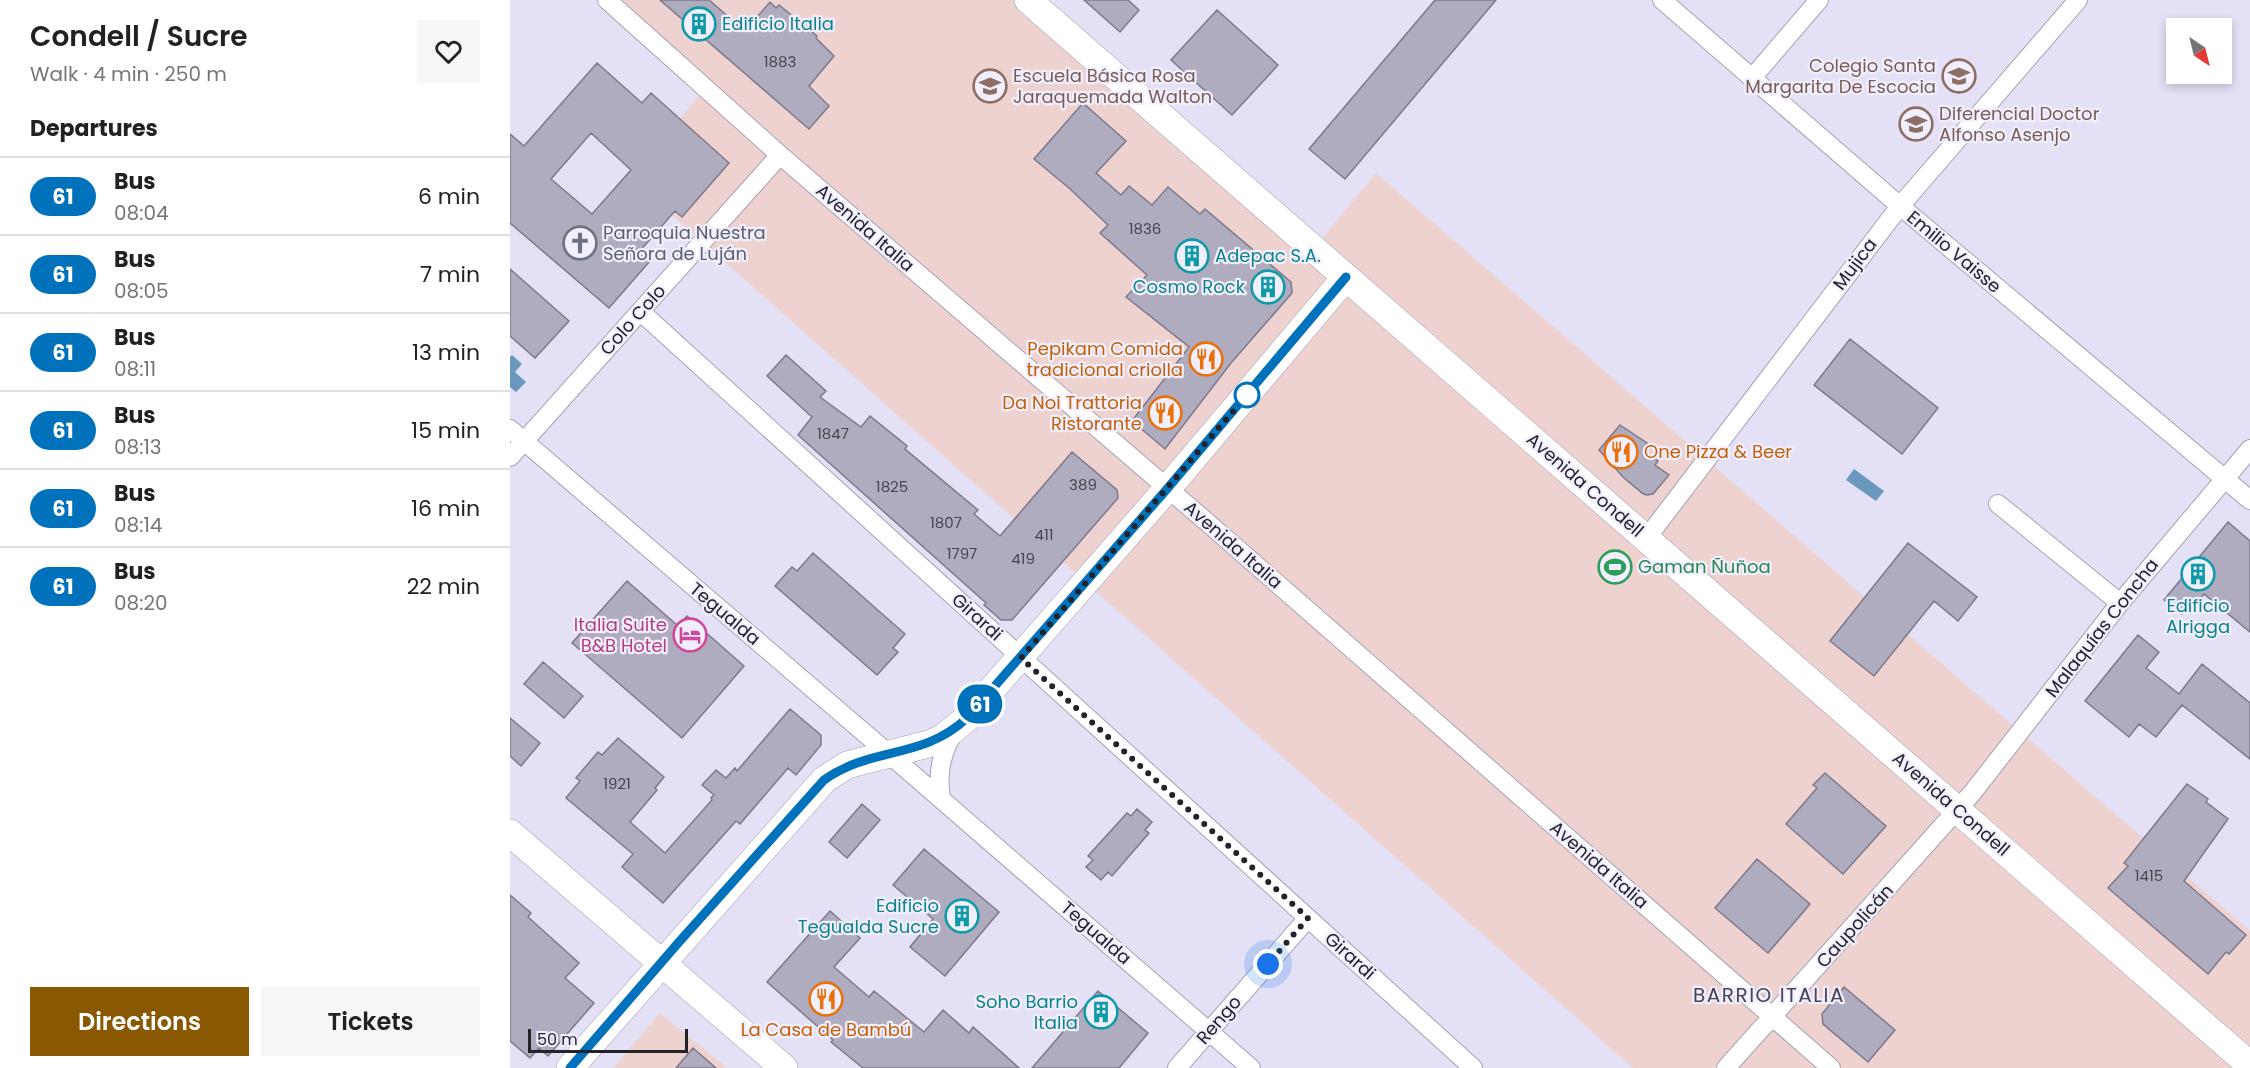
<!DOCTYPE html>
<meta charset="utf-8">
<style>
:root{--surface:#fff;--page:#f6f6f6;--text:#202124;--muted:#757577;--line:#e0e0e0;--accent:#8a5801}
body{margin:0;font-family:Poppins,sans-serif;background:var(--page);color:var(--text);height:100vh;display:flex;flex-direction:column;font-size:22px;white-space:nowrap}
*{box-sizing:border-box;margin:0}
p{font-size:20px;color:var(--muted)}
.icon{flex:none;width:33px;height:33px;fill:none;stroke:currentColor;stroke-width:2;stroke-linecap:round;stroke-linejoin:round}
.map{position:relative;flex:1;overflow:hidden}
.side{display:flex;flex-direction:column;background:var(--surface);width:510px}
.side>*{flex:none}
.badge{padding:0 12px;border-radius:20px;font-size:21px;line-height:39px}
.needle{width:39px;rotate:145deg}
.controls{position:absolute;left:1656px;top:18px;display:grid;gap:12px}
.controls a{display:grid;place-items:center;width:66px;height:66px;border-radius:0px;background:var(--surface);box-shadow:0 3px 9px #0003;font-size:30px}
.scale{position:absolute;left:18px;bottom:15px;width:160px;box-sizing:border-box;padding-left:6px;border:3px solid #232229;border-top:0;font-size:16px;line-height:21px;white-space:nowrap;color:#232229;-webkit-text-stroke:4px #f1eefe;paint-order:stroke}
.you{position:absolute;width:30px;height:30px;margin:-15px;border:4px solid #fff;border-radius:50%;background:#1a73e8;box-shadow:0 0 0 9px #1a73e833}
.map>.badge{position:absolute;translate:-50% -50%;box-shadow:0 0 0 3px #fff}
h2{padding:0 30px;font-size:22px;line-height:54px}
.round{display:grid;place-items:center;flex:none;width:63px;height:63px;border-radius:0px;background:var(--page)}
.headline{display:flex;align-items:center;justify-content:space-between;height:102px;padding:0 30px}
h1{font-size:28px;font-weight:600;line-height:45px}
.action{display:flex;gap:12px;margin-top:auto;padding:12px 30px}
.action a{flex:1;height:69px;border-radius:0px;background:var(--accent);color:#fff;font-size:24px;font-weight:600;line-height:69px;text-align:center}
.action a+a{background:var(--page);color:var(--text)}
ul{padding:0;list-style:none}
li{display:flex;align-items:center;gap:18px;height:78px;padding:0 30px;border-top:2px solid var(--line)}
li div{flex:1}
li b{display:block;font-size:22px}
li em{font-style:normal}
li .badge{min-width:66px;font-weight:700;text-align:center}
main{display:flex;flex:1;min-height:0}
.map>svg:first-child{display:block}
</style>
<main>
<section class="side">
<div class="headline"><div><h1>Condell / Sucre</h1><p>Walk · 4 min · 250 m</p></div><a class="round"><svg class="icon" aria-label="heart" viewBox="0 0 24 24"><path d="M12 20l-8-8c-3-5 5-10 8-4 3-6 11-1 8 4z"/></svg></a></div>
<h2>Departures</h2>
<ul>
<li><span class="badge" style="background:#0072bc;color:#fff">61</span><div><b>Bus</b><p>08:04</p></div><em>6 min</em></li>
<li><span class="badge" style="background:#0072bc;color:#fff">61</span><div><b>Bus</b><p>08:05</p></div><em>7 min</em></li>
<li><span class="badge" style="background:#0072bc;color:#fff">61</span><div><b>Bus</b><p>08:11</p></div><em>13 min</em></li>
<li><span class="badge" style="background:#0072bc;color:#fff">61</span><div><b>Bus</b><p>08:13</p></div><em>15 min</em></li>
<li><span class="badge" style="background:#0072bc;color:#fff">61</span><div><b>Bus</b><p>08:14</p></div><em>16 min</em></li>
<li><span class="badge" style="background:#0072bc;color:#fff">61</span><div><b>Bus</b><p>08:20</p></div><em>22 min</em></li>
</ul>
<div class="action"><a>Directions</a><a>Tickets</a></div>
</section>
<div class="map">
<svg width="1740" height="1068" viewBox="0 0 1740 1068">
<rect width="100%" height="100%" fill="#e4e0f5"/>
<path fill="#edd2cf" d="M 96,0 L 524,0 L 802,251 L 866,173 L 1740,931 L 1740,1068 L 1123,1068 L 119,177 L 196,88 Z
M 150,1013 L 217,1068 L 103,1068 Z"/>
<path fill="#6997be" d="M 2,355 L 12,364 L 5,372 L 16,382 L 6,392 L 0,387 L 0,357 Z
M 1344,469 L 1374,491 L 1366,501 L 1336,480 Z"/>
<path fill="#b0acbf" stroke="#7d788b" stroke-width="1.5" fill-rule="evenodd" d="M 150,0 L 199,0 L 235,31 L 260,2 L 266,8 L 269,5 L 307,36 L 306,38 L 324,56 L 299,86 L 319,106 L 299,129 Z
M 574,0 L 618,0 L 629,10 L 610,32 Z
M 925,0 L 986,0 L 835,179 L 799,149 Z
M 707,10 L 768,65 L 722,115 L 661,60 Z
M 87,63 L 132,103 L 141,93 L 219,163 L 172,217 L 165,211 L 128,253 L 139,262 L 99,308 L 0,223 L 0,134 L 14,146 ZM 81,133 L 121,170 L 82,214 L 41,179 Z
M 573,103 L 616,141 L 586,173 L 611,195 L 619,186 L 642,205 L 658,187 L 690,214 L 695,209 L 781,282 L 782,293 L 721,363 L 655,449 L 622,421 L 679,347 L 616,297 L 637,275 L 590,233 L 598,225 L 559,188 L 524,159 Z
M 0,269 L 59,321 L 25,358 L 0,336 Z
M 1340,339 L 1428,408 L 1392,454 L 1304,385 Z
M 276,355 L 316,391 L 310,397 L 351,427 L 360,416 L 397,446 L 395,449 L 468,510 L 464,514 L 490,536 L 562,452 L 607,490 L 608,498 L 502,620 L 491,620 L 474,605 L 476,603 L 288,435 L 302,417 L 257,376 Z
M 1110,425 L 1137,443 L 1133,450 L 1148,461 L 1145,465 L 1159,475 L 1143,494 L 1136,495 L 1132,493 L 1113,477 L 1089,450 Z
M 1718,522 L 1740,541 L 1740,632 L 1694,594 L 1678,612 L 1675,610 L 1672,614 L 1654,600 Z
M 1398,543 L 1467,597 L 1448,621 L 1424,601 L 1364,676 L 1320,641 Z
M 303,553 L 395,634 L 383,648 L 388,652 L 367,675 L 265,586 L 282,567 L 287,571 Z
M 117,581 L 168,626 L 177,616 L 234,666 L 172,738 L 62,643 Z
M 1628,635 L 1649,652 L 1636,668 L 1669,694 L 1692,664 L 1740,703 L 1740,759 L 1672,705 L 1646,737 L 1629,724 L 1619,737 L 1575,701 Z
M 33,662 L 73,696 L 54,718 L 14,684 Z
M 280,709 L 311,735 L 311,745 L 286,775 L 278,768 L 230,824 L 226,821 L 153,903 L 112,867 L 123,854 L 56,798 L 70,781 L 66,778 L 88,752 L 92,755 L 108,738 L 154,777 L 145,788 L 147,790 L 120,822 L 155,853 L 202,800 L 201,798 L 204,795 L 192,785 L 206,770 L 216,778 L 225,768 L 227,771 Z
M 0,718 L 30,743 L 11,766 L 0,756 Z
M 1315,773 L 1376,826 L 1333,874 L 1276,824 L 1307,788 L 1303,785 Z
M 1677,784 L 1698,799 L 1696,802 L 1718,819 L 1674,881 L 1736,935 L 1719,954 L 1716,952 L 1698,974 L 1598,888 L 1618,866 L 1614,863 Z
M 352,804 L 370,820 L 337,858 L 319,842 Z
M 627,809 L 642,822 L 635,830 L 639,833 L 602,876 L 598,872 L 591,880 L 576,867 L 583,860 L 578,856 L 617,813 L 621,816 Z
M 414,849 L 489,912 L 435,976 L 400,947 L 423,919 L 383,885 Z
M 1247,859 L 1300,904 L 1258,953 L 1205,908 Z
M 0,895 L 21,913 L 18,917 L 69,963 L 55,978 L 84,1003 L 38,1056 L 29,1048 L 20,1058 L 0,1041 Z
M 320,911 L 350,938 L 324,967 L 359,997 L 364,991 L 414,1032 L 433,1010 L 459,1033 L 463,1027 L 509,1068 L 353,1068 L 321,1042 L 323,1040 L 257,982 Z
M 1334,987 L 1385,1030 L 1358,1062 L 1313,1024 L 1312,1014 Z
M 588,991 L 638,1033 L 609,1068 L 522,1068 Z
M 183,1048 L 206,1068 L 166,1068 Z"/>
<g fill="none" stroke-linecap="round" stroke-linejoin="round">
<g stroke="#a5a1b4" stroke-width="20">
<path id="street" d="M 97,0 L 270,155 L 698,523 L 1321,1068
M 1152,0 L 1390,206 L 1740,500
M 1242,78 L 1309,0
M 131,312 L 963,1068
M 0,429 L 379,754 L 741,1068
M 0,457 L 270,155
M 1488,504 L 1610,603
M 1136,539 L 1390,206 L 1568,0
M 431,798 C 427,773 431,754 444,732
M 667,1068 L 798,918
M 1216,1068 L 1463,792 L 1610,603 L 1740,449"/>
</g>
<g stroke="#a5a1b4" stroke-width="28">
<path id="secondary" d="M 518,0 L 1740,1065
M 0,833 L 274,1068
M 60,1068 L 314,780 L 337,765 L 422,743 L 434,737 L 456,719 L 657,489 L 836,277"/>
</g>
<use href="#street" stroke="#fff" stroke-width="18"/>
<use href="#secondary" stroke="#fff" stroke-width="27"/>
</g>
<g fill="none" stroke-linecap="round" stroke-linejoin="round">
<g stroke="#fff" stroke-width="14">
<path id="line" d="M 60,1068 L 169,942 L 314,780 C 362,746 411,760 456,719 L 657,489 L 836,277"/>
</g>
<use href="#line" stroke="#0072bc" stroke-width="9"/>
<path stroke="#232229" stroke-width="6" stroke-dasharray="0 10.8" d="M 737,395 L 511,658 L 798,918 L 758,964"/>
</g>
<defs>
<g id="building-ring" transform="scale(1.725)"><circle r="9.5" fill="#f1eefe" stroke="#0f9aa8" stroke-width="1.5"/><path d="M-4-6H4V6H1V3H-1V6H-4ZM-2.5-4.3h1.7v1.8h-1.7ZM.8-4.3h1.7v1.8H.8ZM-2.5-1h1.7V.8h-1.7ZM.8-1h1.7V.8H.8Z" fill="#0f9aa8"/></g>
<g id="school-ring" transform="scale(1.725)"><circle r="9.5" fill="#f1eefe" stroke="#8d6e63" stroke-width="1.5"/><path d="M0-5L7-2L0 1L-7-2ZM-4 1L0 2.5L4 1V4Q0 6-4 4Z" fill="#8d6e63"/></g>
<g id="church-ring" transform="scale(1.725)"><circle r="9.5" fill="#f1eefe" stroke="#6b7280" stroke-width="1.5"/><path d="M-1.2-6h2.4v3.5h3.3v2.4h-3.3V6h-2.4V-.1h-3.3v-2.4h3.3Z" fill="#6b7280"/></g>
<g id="restaurant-ring" transform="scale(1.725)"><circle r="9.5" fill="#f1eefe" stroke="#e8710a" stroke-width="1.5"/><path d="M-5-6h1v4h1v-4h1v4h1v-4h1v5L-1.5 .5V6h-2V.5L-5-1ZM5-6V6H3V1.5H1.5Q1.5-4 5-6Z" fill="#e8710a"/></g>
<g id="stadium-ring" transform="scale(1.725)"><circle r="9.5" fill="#f1eefe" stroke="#2e9e5b" stroke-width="1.5"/><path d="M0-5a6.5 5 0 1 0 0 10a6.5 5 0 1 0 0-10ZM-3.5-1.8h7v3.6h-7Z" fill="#2e9e5b"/></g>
<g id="hotel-ring" transform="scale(1.725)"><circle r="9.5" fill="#f1eefe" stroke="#d1479c" stroke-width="1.5"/><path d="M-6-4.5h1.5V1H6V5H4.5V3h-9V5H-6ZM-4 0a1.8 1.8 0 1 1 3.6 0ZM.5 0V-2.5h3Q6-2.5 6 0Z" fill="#d1479c"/></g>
</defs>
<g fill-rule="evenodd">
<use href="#building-ring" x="189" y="24"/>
<use href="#school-ring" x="1449" y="76"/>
<use href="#school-ring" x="480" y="86"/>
<use href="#school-ring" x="1406" y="124"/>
<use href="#church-ring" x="70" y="243"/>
<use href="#building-ring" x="682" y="256"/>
<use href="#building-ring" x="758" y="287"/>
<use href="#restaurant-ring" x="696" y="359"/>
<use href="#restaurant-ring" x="655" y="413"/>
<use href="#restaurant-ring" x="1111" y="452"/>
<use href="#stadium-ring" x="1105" y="567"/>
<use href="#building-ring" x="1688" y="574"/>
<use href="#hotel-ring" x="180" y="635"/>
<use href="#building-ring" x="452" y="916"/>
<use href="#restaurant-ring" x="316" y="999"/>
<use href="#building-ring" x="591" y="1012"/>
</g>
<circle fill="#fff" stroke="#0072bc" stroke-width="3" cx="737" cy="395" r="12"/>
<g text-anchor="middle" stroke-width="4.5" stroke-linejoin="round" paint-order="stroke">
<g font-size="15" fill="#46444e">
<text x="270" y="67">1883</text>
<text x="635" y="234">1836</text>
<text x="323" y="439">1847</text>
<text x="573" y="490">389</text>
<text x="382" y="492">1825</text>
<text x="436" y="528">1807</text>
<text x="534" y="540">411</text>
<text x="452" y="559">1797</text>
<text x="513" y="564">419</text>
<text x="107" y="789">1921</text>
<text x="1639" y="881">1415</text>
</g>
<g font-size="18" fill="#0d838f" stroke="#f1eefe" text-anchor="end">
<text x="212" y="30" text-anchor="start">Edificio Italia</text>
<text x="705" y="262" text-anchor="start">Adepac S.A.</text>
<text x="735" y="293">Cosmo Rock</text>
<text x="1688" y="612" text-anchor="middle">Edificio<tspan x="1688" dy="21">Alrigga</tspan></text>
<text x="429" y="912">Edificio<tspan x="429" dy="21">Tegualda Sucre</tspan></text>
<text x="568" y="1008">Soho Barrio<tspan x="568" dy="21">Italia</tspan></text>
</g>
<g font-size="18" fill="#785e54" stroke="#f1eefe" text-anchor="start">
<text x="1426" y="72" text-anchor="end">Colegio Santa<tspan x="1426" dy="21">Margarita De Escocia</tspan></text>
<text x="503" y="82">Escuela Básica Rosa<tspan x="503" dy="21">Jaraquemada Walton</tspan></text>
<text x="1429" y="120">Diferencial Doctor<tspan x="1429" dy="21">Alfonso Asenjo</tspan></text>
</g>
<g font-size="18" fill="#232229" stroke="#f1eefe">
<text transform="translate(355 228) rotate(41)" y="6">Avenida Italia</text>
<text transform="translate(1444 252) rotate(40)" y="6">Emilio Vaisse</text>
<text transform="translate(1345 264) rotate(-53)" y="6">Mujica</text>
<text transform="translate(123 320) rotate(-48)" y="6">Colo Colo</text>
<text transform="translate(1075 485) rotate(41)" y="6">Avenida Condell</text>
<text transform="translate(723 545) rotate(41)" y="6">Avenida Italia</text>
<text transform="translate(215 614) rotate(40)" y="6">Tegualda</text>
<text transform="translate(467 617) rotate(42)" y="6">Girardi</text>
<text transform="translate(1592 628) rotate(-52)" y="6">Malaquías Concha</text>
<text transform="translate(1441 804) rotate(41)" y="6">Avenida Condell</text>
<text transform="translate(1089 865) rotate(41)" y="6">Avenida Italia</text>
<text transform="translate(1345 926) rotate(-48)" y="6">Caupolicán</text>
<text transform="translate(586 933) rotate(41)" y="6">Tegualda</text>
<text transform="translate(840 956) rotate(42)" y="6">Girardi</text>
<text transform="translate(709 1020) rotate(-49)" y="6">Rengo</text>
</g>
<g font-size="18" fill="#5b616d" stroke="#f1eefe" text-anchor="start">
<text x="93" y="239">Parroquia Nuestra<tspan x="93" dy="21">Señora de Luján</tspan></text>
</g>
<g font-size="18" fill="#c56008" stroke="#f1eefe" text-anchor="end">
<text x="673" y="355">Pepikam Comida<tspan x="673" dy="21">tradicional criolla</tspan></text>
<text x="632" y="409">Da Noi Trattoria<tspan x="632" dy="21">Ristorante</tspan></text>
<text x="1134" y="458" text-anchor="start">One Pizza &amp; Beer</text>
<text x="316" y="1036" text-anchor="middle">La Casa de Bambú</text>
</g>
<g font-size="18" fill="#27864d" stroke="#f1eefe" text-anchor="start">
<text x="1128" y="573">Gaman Ñuñoa</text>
</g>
<g font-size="18" fill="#b23c85" stroke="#f1eefe" text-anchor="end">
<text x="157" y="631">Italia Suite<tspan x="157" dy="21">B&amp;B Hotel</tspan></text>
</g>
<g font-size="20" letter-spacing="1.5" fill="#474354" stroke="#f1eefe">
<text x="1259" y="1002">BARRIO ITALIA</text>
</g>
</g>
</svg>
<div class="controls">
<a><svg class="needle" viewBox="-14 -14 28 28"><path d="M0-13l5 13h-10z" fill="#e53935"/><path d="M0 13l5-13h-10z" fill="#757577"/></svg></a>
</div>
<div class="scale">50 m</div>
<div class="you" style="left:758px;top:964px"></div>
<b class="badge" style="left:470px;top:704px;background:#0072bc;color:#fff">61</b>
</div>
</main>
